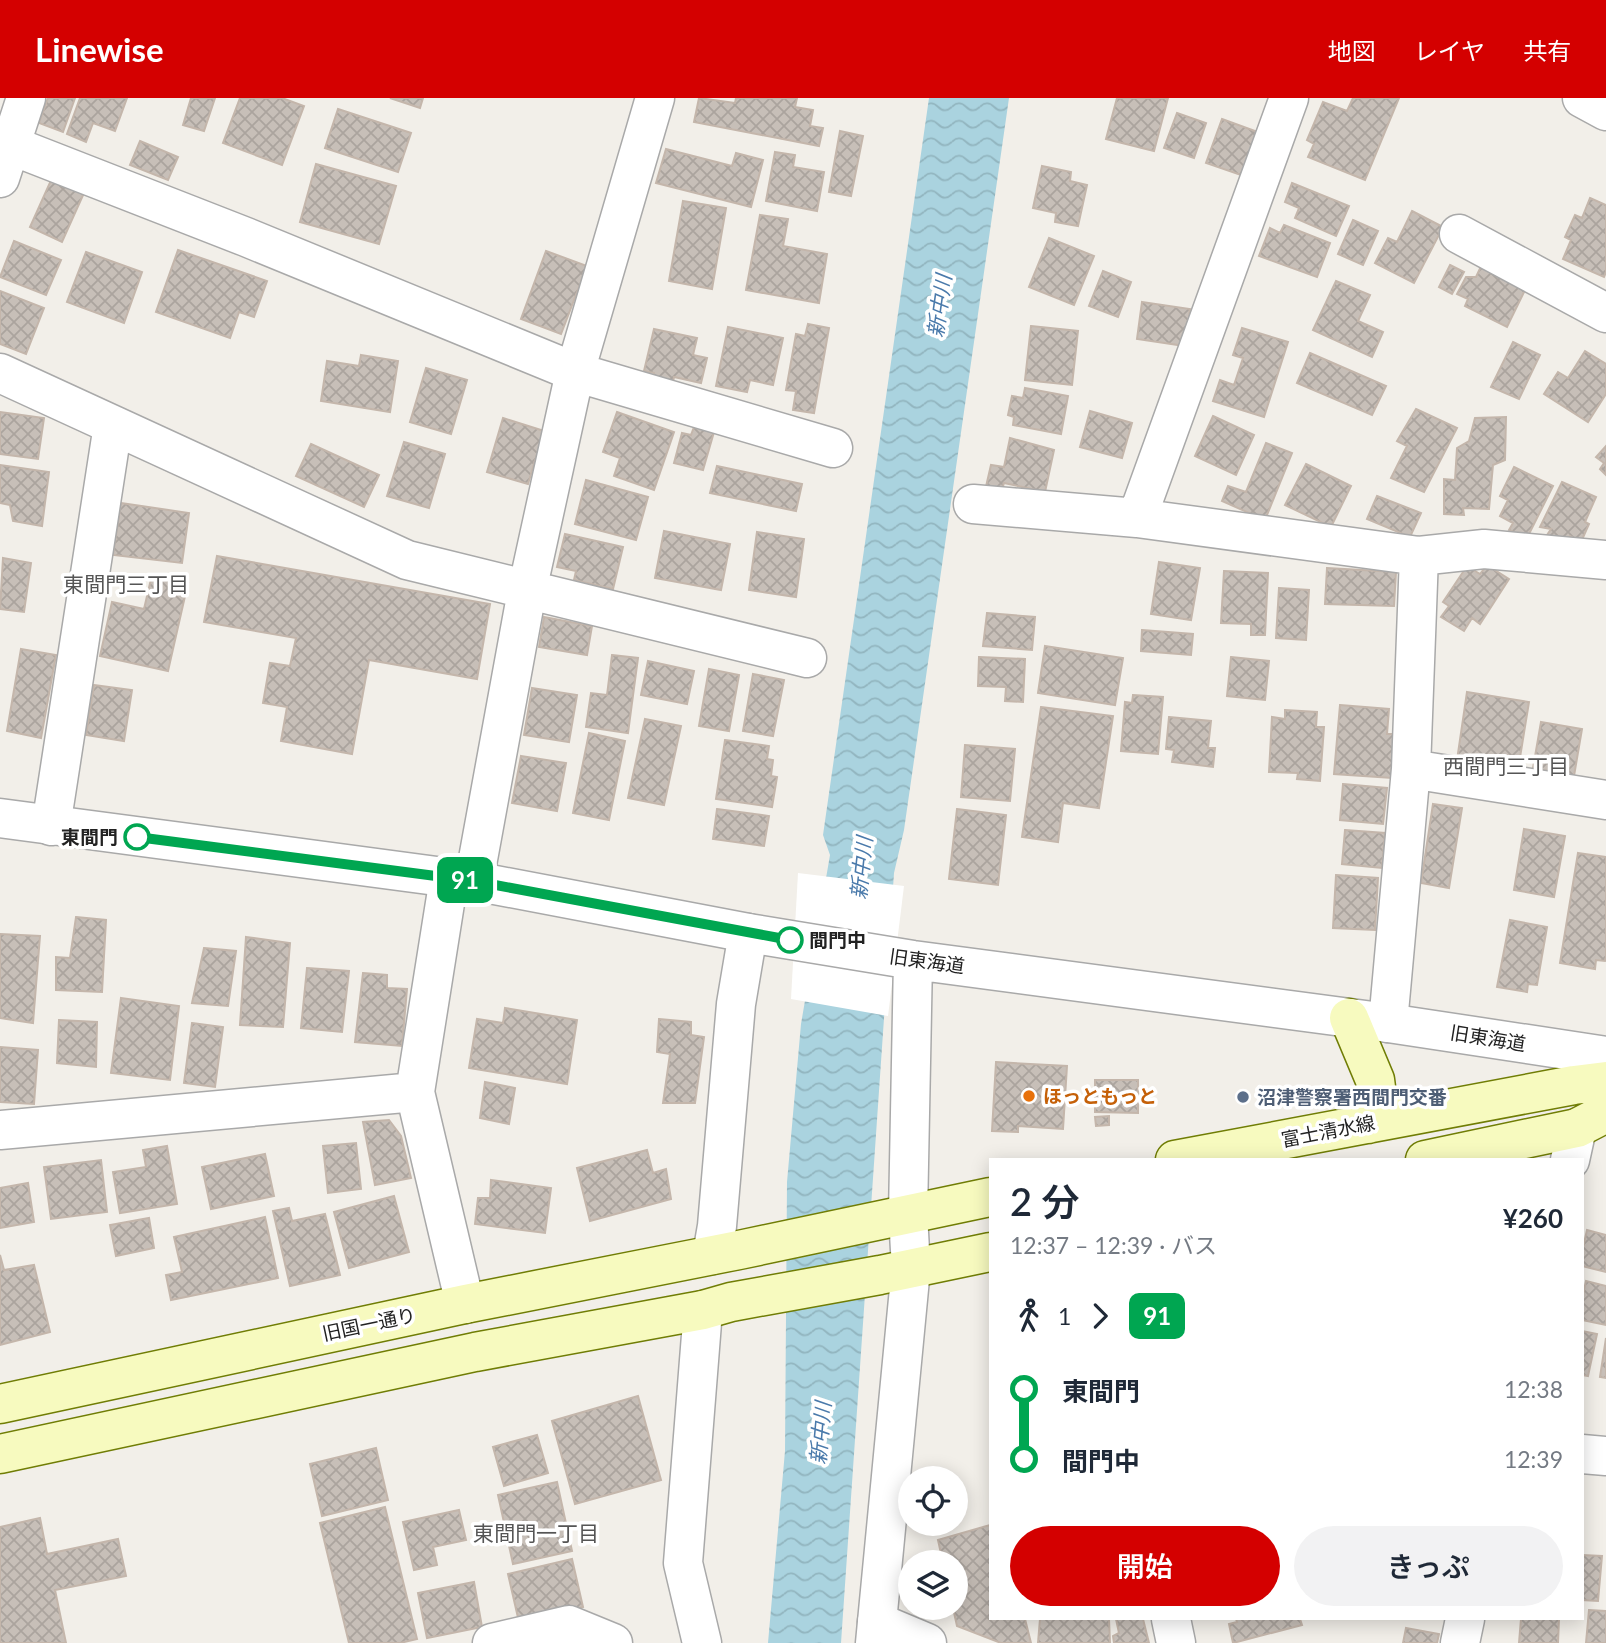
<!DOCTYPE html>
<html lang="ja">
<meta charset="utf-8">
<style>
:root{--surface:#fff;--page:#f2f2f3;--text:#1f2937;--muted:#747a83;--accent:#d40000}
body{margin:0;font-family:Lato,"Noto Sans JP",sans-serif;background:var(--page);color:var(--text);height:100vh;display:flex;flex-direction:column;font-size:26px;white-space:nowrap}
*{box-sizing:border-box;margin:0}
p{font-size:23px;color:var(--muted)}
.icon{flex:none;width:38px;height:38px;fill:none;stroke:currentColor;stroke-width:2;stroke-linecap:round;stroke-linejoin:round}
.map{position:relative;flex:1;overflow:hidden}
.sheet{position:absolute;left:989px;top:1060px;width:595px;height:462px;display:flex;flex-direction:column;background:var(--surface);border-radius:0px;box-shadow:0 4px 18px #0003}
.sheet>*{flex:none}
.badge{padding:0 14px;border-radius:10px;font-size:24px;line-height:46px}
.controls{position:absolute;left:898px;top:1368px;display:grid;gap:14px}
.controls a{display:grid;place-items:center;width:70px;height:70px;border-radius:50%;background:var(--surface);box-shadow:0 4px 18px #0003;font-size:35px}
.map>.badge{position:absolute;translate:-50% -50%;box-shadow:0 0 0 4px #fff}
.legs{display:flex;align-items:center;gap:10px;height:77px;padding:0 21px;font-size:23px}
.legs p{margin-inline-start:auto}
.summary{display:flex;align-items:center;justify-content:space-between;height:119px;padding:0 21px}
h1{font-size:38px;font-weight:600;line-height:52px}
.action{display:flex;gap:14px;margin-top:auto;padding:14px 21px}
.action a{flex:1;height:80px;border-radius:42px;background:var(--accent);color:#fff;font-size:28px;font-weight:600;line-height:80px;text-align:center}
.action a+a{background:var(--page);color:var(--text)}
ul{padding:0 21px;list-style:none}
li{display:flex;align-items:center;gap:24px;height:70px;font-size:26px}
li i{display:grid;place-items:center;width:10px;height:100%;margin:0 9px;background:currentColor}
li i::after{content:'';width:18px;height:18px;margin:-9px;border:5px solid;border-radius:50%;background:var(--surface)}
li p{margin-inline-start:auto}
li:first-child i{background:linear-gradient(#0000 50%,currentColor 0)}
li:last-child i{background:linear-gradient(currentColor 50%,#0000 0)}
header{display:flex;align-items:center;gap:42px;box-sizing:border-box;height:98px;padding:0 35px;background:var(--accent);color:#fff}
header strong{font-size:33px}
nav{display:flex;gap:38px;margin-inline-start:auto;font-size:24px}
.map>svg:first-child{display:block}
</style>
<header>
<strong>Linewise</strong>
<nav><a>地図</a><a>レイヤ</a><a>共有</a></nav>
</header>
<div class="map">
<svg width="1606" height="1545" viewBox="0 0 1606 1545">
<defs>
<pattern id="water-waves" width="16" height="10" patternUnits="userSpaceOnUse" patternTransform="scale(1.75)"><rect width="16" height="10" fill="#aad3df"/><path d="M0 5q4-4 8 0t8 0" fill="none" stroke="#92b5bf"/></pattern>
<pattern id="building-cross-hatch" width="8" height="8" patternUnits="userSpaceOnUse" patternTransform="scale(1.75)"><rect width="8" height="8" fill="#c7bfb8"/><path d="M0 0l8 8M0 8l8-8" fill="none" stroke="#aba49e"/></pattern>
</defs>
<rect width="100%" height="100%" fill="#f2efe9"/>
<path fill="url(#water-waves)" d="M 929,0 L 1009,0 L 904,732 L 894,775 L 841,1545 L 768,1545 L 785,1353 L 787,1084 L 801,926 L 830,757 L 823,737 Z"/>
<path fill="#fff" d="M 798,775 L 904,788 L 888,918 L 791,901 Z"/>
<path fill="url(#building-cross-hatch)" stroke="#c4b6ab" stroke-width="2" d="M 48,0 L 75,0 L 63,34 L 39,25 Z
M 80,0 L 127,0 L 115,33 L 93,25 L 86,44 L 67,36 Z
M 191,0 L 215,0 L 204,33 L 183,27 Z
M 240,0 L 282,0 L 304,8 L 282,67 L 223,45 Z
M 390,0 L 423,0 L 420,10 Z
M 699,0 L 735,5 L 736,0 L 797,0 L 795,9 L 813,12 L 810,28 L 823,30 L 819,48 L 694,24 Z
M 1117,0 L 1168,0 L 1154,53 L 1106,41 Z
M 1353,0 L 1399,0 L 1365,82 L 1308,59 L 1314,46 L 1307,42 L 1323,4 L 1347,13 Z
M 338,11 L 411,35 L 398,74 L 325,50 Z
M 1177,15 L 1206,25 L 1194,60 L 1164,50 Z
M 1222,21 L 1258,34 L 1241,77 L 1206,65 Z
M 840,33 L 863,38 L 851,98 L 829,94 Z
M 140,43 L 178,59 L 168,82 L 130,67 Z
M 666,51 L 732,68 L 736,55 L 763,62 L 751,109 L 656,85 Z
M 775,54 L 795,57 L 793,69 L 824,74 L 817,113 L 766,103 Z
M 316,66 L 396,88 L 379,146 L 300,124 Z
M 1042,68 L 1071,74 L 1070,83 L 1087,87 L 1078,128 L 1055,124 L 1056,115 L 1033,110 Z
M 52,80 L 84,95 L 62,144 L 30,129 Z
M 1292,85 L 1349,108 L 1336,138 L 1295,120 L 1299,110 L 1285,104 Z
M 1590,100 L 1606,107 L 1606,174 L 1604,179 L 1563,161 L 1571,142 L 1565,139 L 1575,117 L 1582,120 Z
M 683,103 L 726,110 L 712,191 L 669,183 Z
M 1412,113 L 1443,129 L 1414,185 L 1375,165 L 1388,140 L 1397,144 Z
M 760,117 L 788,121 L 783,148 L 827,156 L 819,205 L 746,192 Z
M 1353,122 L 1378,133 L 1363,167 L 1338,156 Z
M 1284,127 L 1330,145 L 1317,179 L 1259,158 L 1270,130 L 1280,135 Z
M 1049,140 L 1094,158 L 1074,207 L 1029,189 Z
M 14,143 L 61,162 L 46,197 L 0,179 Z
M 178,152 L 267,183 L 254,219 L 239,214 L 230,240 L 156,214 Z
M 546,153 L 587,168 L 561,236 L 521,221 Z
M 86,154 L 142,174 L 124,225 L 67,204 Z
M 1483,164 L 1528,186 L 1507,229 L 1465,208 L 1468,201 L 1457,196 L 1466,179 L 1476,179 Z
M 1450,167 L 1464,174 L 1452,196 L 1439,189 Z
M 1103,173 L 1131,184 L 1118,219 L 1089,208 Z
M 1336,183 L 1370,197 L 1358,223 L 1383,234 L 1372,259 L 1313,232 Z
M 0,193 L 44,210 L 26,256 L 0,246 Z
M 1142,204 L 1190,211 L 1185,248 L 1137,241 Z
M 808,226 L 829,230 L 814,315 L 793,312 L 796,293 L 786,292 L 796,236 L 805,238 Z
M 1031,228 L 1078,233 L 1072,287 L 1025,282 Z
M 728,229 L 783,240 L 773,287 L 750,282 L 747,294 L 716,288 Z
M 1242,230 L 1288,244 L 1264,319 L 1213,303 L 1220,282 L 1234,287 L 1243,260 L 1233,257 Z
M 654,231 L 697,240 L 693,257 L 707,260 L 701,285 L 674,279 L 672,289 L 654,285 L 654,275 L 644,273 Z
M 1513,244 L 1540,257 L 1519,301 L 1491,289 Z
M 1585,253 L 1606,266 L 1606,296 L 1588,324 L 1544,296 L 1558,274 L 1568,280 Z
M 1310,255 L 1386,288 L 1372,317 L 1297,285 Z
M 361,257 L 398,263 L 390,314 L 321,303 L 327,263 L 359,268 Z
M 426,270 L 467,282 L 451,336 L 410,324 Z
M 1025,290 L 1068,298 L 1061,336 L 1013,327 L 1014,319 L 1008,317 L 1012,298 L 1023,300 Z
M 1416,311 L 1457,330 L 1424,394 L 1391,380 L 1407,348 L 1397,343 Z
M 1090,313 L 1132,325 L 1122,360 L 1080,349 Z
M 0,314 L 44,320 L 38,361 L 0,356 Z
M 617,314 L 674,334 L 654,392 L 614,378 L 620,360 L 603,354 Z
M 1213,318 L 1254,337 L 1236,377 L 1195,358 Z
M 1506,319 L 1505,362 L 1493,367 L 1489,411 L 1463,410 L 1464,417 L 1444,416 L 1444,381 L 1455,382 L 1457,350 L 1469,343 L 1475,320 Z
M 503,320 L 544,333 L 528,386 L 487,374 Z
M 694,329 L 714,334 L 703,372 L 674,365 L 682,335 L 691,337 Z
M 1010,340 L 1054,352 L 1045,394 L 1004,385 L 1001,395 L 985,393 L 991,367 L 1004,369 Z
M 404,344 L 445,356 L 429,410 L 387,398 Z
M 1266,345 L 1292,355 L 1265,422 L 1222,403 L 1228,388 L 1246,394 Z
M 311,346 L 379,377 L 364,409 L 296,378 Z
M 1606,348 L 1606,377 L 1600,371 L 1604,365 L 1596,359 Z
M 1306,366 L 1351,388 L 1331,429 L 1285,407 Z
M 0,367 L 49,374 L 42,428 L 13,423 L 10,407 L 0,405 Z
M 717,368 L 802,386 L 796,413 L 710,395 Z
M 1514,369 L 1553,388 L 1527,440 L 1509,432 L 1513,425 L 1500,418 L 1508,402 L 1500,398 Z
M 586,382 L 648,399 L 636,442 L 575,426 Z
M 1562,384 L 1596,399 L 1585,424 L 1589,426 L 1581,444 L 1570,438 L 1566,446 L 1547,437 L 1551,431 L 1540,429 Z
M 1377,398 L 1421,415 L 1410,439 L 1367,421 Z
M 121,405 L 189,415 L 182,465 L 113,457 Z
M 664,433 L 730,446 L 721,492 L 655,480 Z
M 757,434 L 804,441 L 796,499 L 749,492 Z
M 565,436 L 623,449 L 613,491 L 574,482 L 576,473 L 557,469 Z
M 217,458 L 490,506 L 477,581 L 369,562 L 352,656 L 281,643 L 287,609 L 263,605 L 270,565 L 290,568 L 296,540 L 204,524 Z
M 3,460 L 31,465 L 24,514 L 0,511 Z
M 1159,464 L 1200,470 L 1191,522 L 1151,516 Z
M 1487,467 L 1509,481 L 1480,526 L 1472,520 L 1464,533 L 1441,519 L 1449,508 L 1443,504 L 1467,468 L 1480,476 Z
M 1327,470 L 1396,474 L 1394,508 L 1325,506 Z
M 1224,473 L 1268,475 L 1265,537 L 1251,537 L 1251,526 L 1221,525 Z
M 152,477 L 188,485 L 168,573 L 100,558 L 112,504 L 144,511 Z
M 1279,490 L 1309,492 L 1306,542 L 1276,540 Z
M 987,515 L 1035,519 L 1032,552 L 983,548 Z
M 544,519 L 592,528 L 587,557 L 539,549 Z
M 1142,532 L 1193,536 L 1191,557 L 1141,553 Z
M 1045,548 L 1123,560 L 1115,607 L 1038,595 Z
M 21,551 L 56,557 L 41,640 L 7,633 Z
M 612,557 L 638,560 L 628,635 L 586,629 L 591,595 L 607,597 Z
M 979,559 L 1025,561 L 1023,604 L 1005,603 L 1006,589 L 978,588 Z
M 1231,559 L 1269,563 L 1265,602 L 1227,598 Z
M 648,563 L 694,573 L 687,606 L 641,597 Z
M 709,571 L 739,577 L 729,633 L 699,628 Z
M 753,576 L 784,582 L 773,638 L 743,633 Z
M 94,587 L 132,592 L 124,643 L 86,637 Z
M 532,590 L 577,597 L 569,644 L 524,637 Z
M 1467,594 L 1529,604 L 1517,678 L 1456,669 Z
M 1133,597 L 1163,599 L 1158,656 L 1121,653 L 1125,604 L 1132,605 Z
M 1340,607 L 1389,611 L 1387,636 L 1396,636 L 1392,680 L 1334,676 Z
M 1041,609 L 1113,618 L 1099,710 L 1063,705 L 1058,744 L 1022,739 Z
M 1285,612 L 1317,614 L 1316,629 L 1324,629 L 1320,683 L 1297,681 L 1298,675 L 1269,674 L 1272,619 L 1285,621 Z
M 1169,619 L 1211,623 L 1208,650 L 1215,650 L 1213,669 L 1172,664 L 1174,652 L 1166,651 Z
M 645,621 L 681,628 L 664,707 L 628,700 Z
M 1541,624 L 1582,631 L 1574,678 L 1533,670 Z
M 589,635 L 625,643 L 609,722 L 573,715 Z
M 725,642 L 769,648 L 767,661 L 773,662 L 771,678 L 777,679 L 772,709 L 716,701 Z
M 965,647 L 1015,651 L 1010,703 L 961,699 Z
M 521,658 L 566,665 L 557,713 L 512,705 Z
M 1343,686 L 1387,690 L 1383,726 L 1340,722 Z
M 1433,706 L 1462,710 L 1449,790 L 1421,785 Z
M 717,711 L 769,718 L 764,748 L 713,741 Z
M 957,711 L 1006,717 L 998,787 L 949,781 Z
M 1524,731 L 1565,738 L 1554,799 L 1514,792 Z
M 1345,732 L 1385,735 L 1382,770 L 1342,766 Z
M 1578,755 L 1606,759 L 1606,859 L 1605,863 L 1596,862 L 1595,871 L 1560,865 Z
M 1336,777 L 1378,780 L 1375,832 L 1333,830 Z
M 76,819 L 106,822 L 102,894 L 56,892 L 56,859 L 70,860 Z
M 1510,822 L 1547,829 L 1537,887 L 1528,886 L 1527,894 L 1497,889 Z
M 0,836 L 40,838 L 33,925 L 0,920 Z
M 246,839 L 290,845 L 283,929 L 240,927 Z
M 204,850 L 236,853 L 228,908 L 192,905 Z
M 307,870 L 349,873 L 342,934 L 301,930 Z
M 363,875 L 387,877 L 387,890 L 407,891 L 402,948 L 355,944 Z
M 121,900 L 179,908 L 170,982 L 111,975 Z
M 505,910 L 577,922 L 567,986 L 469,970 L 477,921 L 503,925 Z
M 659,921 L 691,924 L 691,937 L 704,939 L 695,1005 L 663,1005 L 670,956 L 657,954 Z
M 59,922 L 97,924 L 96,969 L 57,965 Z
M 192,925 L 223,929 L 215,989 L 184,985 Z
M 0,949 L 38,952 L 34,1006 L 0,1004 Z
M 996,964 L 1067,968 L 1063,1031 L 1018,1028 L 1018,1034 L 992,1033 Z
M 1095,982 L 1138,982 L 1138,1015 L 1095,1014 Z
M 485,984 L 515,990 L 509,1026 L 480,1020 Z
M 1109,1018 L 1109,1027 L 1096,1028 L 1095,1019 Z
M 389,1022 L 401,1038 L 411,1080 L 375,1087 L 363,1024 Z
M 356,1045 L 361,1091 L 328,1095 L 323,1048 Z
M 167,1048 L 177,1106 L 120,1115 L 113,1074 L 146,1069 L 143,1052 Z
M 647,1052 L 653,1075 L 666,1071 L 671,1101 L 590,1123 L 577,1070 Z
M 265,1056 L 274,1098 L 211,1111 L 202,1069 Z
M 101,1062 L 107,1114 L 51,1121 L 44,1069 Z
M 491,1082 L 551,1090 L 545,1135 L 475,1126 L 478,1100 L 490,1100 Z
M 28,1085 L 34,1124 L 0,1130 L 0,1090 Z
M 394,1098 L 409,1154 L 349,1170 L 334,1114 Z
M 289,1110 L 292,1123 L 325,1116 L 340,1177 L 290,1188 L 273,1113 Z
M 265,1119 L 278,1180 L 171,1202 L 166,1177 L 182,1174 L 174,1139 Z
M 149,1120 L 154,1150 L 116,1158 L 110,1127 Z
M 1587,1132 L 1606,1137 L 1606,1174 L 1582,1168 L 1582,1154 Z
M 0,1157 L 4,1172 L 34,1167 L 50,1234 L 0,1247 Z
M 1586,1183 L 1606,1188 L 1606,1227 L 1582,1222 L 1582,1201 Z
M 1582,1233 L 1597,1236 L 1588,1278 L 1582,1277 Z
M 1606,1240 L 1606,1280 L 1600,1279 Z
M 638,1298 L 661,1382 L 575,1406 L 552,1323 Z
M 537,1337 L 548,1375 L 504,1388 L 493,1349 Z
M 376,1350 L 388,1402 L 322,1418 L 310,1366 Z
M 557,1384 L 572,1453 L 513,1466 L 498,1397 Z
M 385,1409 L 417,1541 L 400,1545 L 349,1545 L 320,1425 Z
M 459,1412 L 466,1442 L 433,1449 L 437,1467 L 414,1472 L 403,1424 Z
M 40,1420 L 47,1456 L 118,1441 L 126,1478 L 55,1492 L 66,1545 L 0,1545 L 0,1429 Z
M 990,1427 L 990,1521 L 1025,1521 L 1031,1545 L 1001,1545 L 957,1528 L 953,1510 L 956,1510 L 956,1465 L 943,1465 L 938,1442 Z
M 1582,1457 L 1602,1458 L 1598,1503 L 1582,1502 Z
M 572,1461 L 583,1509 L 519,1524 L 508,1476 Z
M 474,1484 L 482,1529 L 427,1540 L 418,1495 Z
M 1589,1512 L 1606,1513 L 1606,1545 L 1586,1545 Z
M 1040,1521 L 1109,1521 L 1110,1545 L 1038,1545 Z
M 1116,1521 L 1143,1521 L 1149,1545 L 1114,1545 L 1113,1538 L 1119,1535 Z
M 1236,1521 L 1300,1521 L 1302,1527 L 1233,1545 L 1229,1526 L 1237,1524 Z
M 1521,1521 L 1559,1521 L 1558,1545 L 1519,1545 Z
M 1406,1530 L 1439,1536 L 1437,1545 L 1403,1545 Z"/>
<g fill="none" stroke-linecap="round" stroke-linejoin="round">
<g stroke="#a9a9a9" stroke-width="41">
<path id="minor" d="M 1582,0 L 1606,13
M 0,43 L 246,139 L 575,274 L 833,350
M 0,80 L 26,0
M 1459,136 L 1606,215
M 0,275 L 407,462 L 807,560
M 973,406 L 1137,420 L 1419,458 L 1484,451 L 1606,462
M 1137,420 L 1289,0
M 1411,671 L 1606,702
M 51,728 L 113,327
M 449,780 L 415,994 L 465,1206
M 474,783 L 527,493 L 575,274 L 655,0
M 1388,925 L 1411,671 L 1419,458
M 0,1032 L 415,994
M 1570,1062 L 1577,1030
M 712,1157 L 717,1128 L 736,906 L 748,835
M 1582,1356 L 1606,1358
M 1171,1521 L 1176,1545
M 877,1524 L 927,1545
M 492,1545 L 569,1527 L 613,1545
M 702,1545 L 683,1465 L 703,1212
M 1460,1545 L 1465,1521"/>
</g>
<g stroke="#a9a9a9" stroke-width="41">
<path id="tertiary" d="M 0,720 L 474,783 L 748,835 L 913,862 L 1388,925 L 1606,958
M 875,1545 L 911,1170 L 908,1117 L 913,862"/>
</g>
<g stroke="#707d05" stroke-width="41">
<path id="secondary" d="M 1349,920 L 1375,982 L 1378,1005 L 1368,1026
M 1175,1062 L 1574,987 L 1606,983
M 1425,1062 L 1577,1030 L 1606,1015
M 0,1306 L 465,1206 L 739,1152 L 990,1099
M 0,1356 L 475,1254 L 703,1212 L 731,1204 L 880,1177 L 990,1154"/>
</g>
<use href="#minor" stroke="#fff" stroke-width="38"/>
<use href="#tertiary" stroke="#fff" stroke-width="38"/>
<use href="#secondary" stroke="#f7fabf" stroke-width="38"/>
</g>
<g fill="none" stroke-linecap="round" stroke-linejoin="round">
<g stroke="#fff" stroke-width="16">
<path id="line-1" d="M 137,739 L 474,783 L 790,842"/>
</g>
<use href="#line-1" stroke="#00a651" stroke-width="10"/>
</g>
<g fill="#fff" stroke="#00a651" stroke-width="3.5">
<circle cx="137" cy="739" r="12"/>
<circle cx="790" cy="842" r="12"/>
</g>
<circle fill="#e8710a" stroke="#fff" stroke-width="2.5" cx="1029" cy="998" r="7"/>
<circle fill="#5c6f8a" stroke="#fff" stroke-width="2.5" cx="1243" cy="999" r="7"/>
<g text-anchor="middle" stroke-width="7" stroke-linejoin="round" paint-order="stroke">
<g font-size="19" font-weight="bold" fill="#222" stroke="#fff" text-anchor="end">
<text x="118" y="746">東間門</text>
<text x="809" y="849" text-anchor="start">間門中</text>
</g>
<g font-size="19" fill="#222" stroke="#fff">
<text transform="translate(927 863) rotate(8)" y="7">旧東海道</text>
<text transform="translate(1488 940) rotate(9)" y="7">旧東海道</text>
<text transform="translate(1328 1033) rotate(-11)" y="7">富士清水線</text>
<text transform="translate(369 1226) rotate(-12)" y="7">旧国一通り</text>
</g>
<g font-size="19" font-weight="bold" fill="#c56008" stroke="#fff" text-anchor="start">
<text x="1043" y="1005">ほっともっと</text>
</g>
<g font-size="19" font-weight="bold" fill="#4e5e75" stroke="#fff" text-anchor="start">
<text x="1257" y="1006">沼津警察署西間門交番</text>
</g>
<g font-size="21" font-style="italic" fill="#4a7aab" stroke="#fff">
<text transform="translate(940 208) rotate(-82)" y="7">新中川</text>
<text transform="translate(862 770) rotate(-84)" y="7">新中川</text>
<text transform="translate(821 1335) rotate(-85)" y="7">新中川</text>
</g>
<g font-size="21" fill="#555" stroke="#fff">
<text x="126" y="494">東間門三丁目</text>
<text x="1506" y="676">西間門三丁目</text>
<text x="536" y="1443">東間門一丁目</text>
</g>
</g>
</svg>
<div class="controls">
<a><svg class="icon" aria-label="locate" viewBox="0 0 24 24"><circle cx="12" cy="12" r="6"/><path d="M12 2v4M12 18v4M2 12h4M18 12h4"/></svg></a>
<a><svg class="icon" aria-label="layers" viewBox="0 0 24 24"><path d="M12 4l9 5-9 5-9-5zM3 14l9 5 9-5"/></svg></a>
</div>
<b class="badge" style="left:465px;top:782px;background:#00a651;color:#fff">91</b>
<section class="sheet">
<div class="summary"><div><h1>2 分</h1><p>12:37 – 12:39 · バス</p></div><b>¥260</b></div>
<div class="legs"><svg class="icon" aria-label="walk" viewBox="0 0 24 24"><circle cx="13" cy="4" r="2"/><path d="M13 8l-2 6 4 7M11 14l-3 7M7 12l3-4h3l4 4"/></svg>1<svg class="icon" aria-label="forward" viewBox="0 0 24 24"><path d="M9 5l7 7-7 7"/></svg><b class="badge" style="background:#00a651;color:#fff">91</b></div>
<ul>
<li><i style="color:#00a651"></i><b>東間門</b><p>12:38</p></li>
<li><i style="color:#00a651"></i><b>間門中</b><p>12:39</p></li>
</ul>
<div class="action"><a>開始</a><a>きっぷ</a></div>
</section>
</div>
